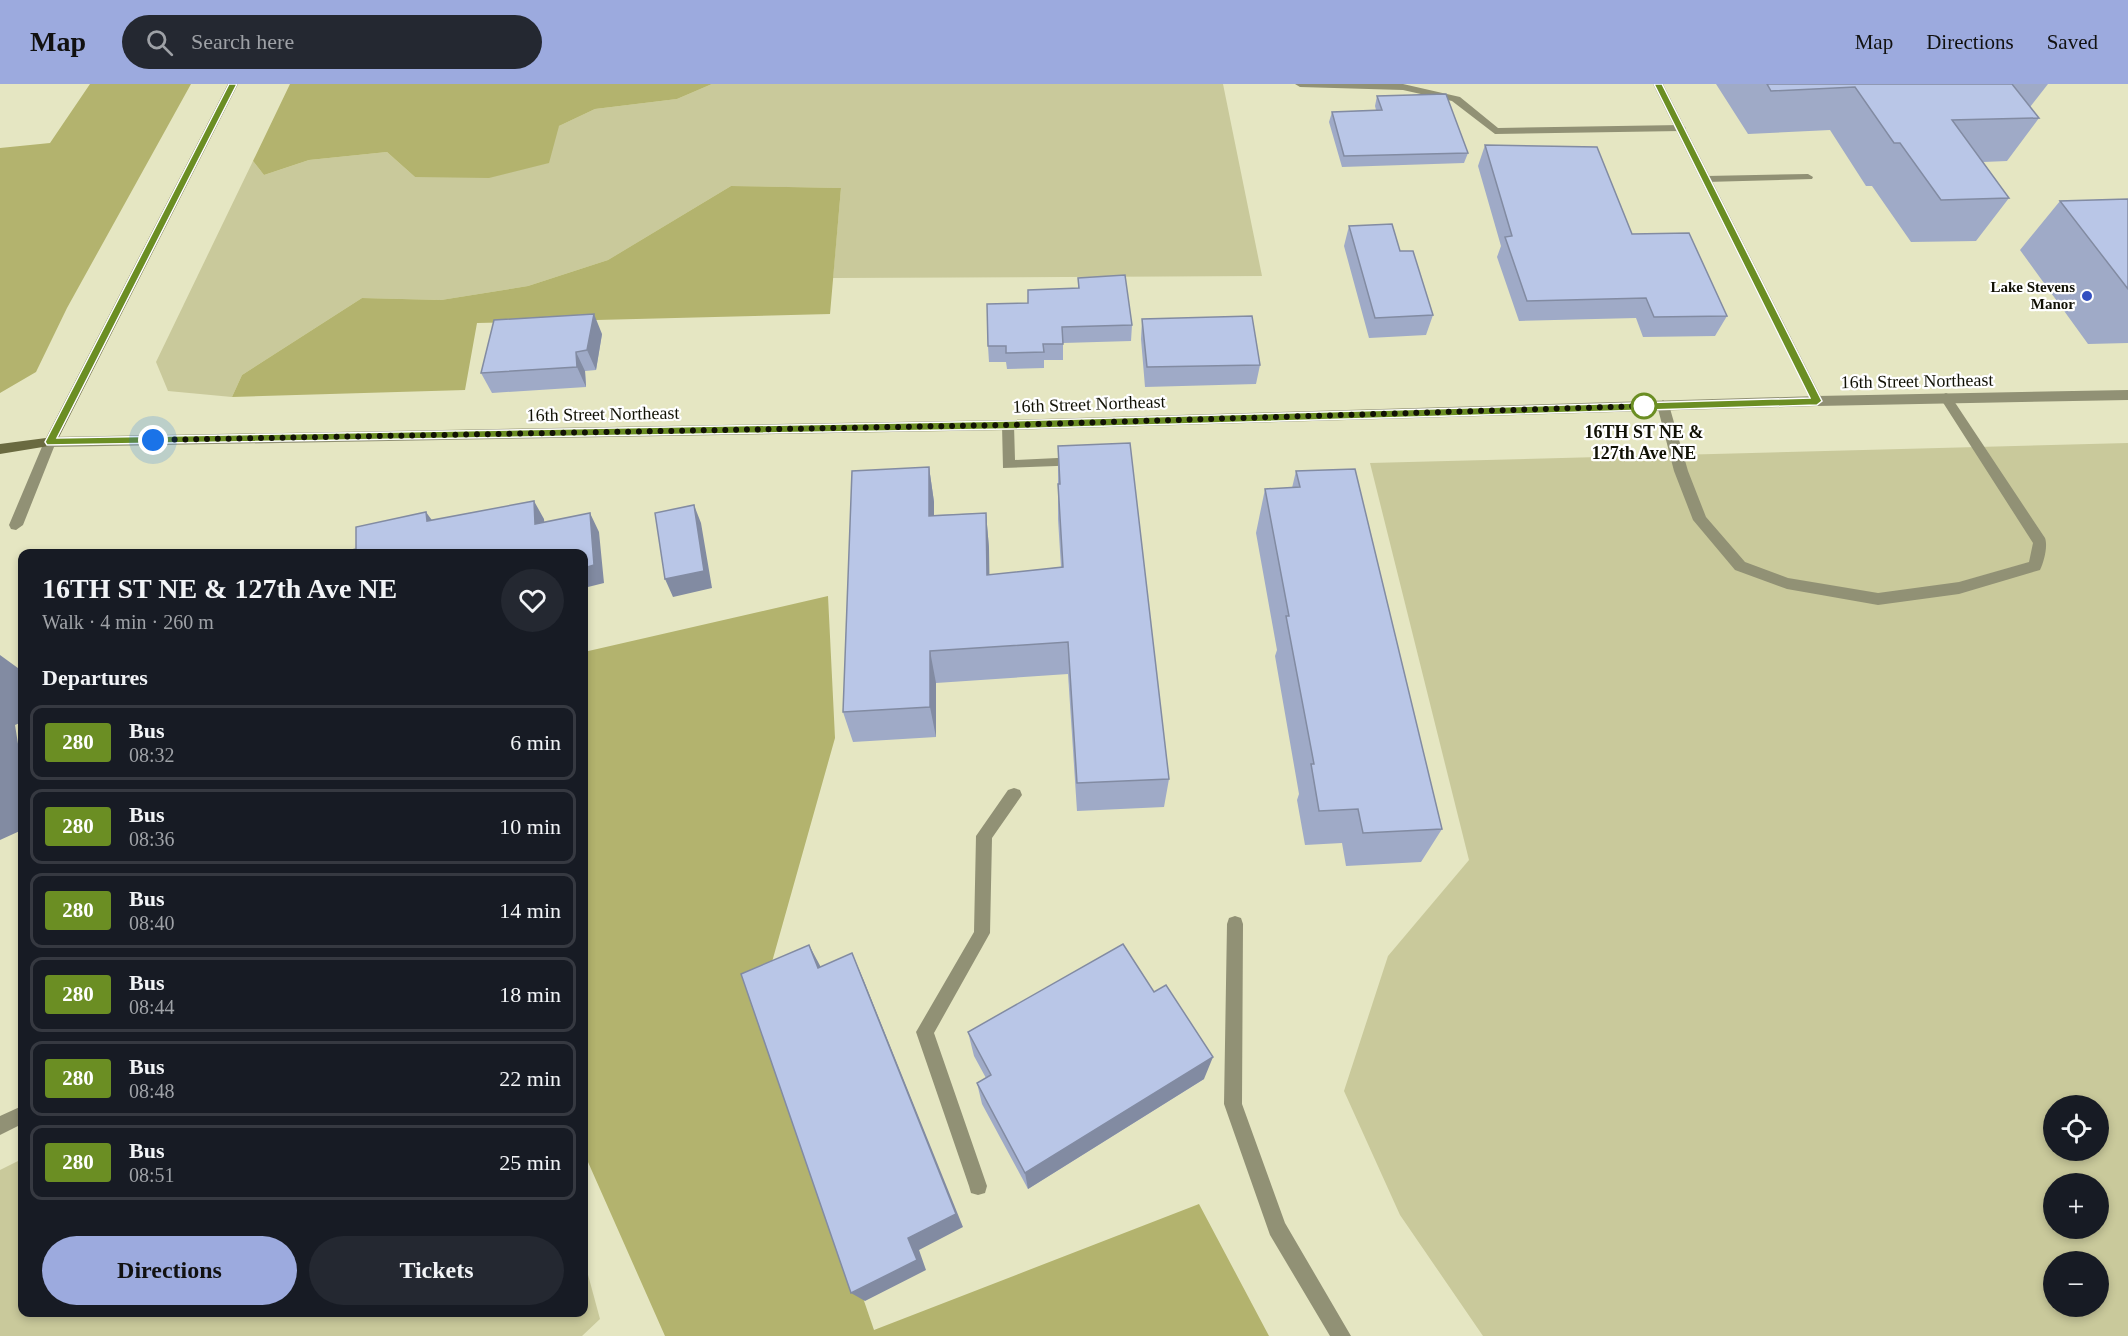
<!DOCTYPE html>
<meta charset="utf-8">
<style>
:root{--surface:#171b24;--page:#242831;--text:#f1f3f6;--muted:#9ea1a6;--line:#363941;--accent:#9caade}
body{margin:0;font-family:Georgia,serif;background:var(--page);color:var(--text);height:100vh;display:flex;flex-direction:column;font-size:22px;white-space:nowrap}
*{box-sizing:border-box;margin:0}
p{font-size:20px;color:var(--muted)}
.icon{flex:none;width:33px;height:33px;fill:none;stroke:currentColor;stroke-width:2;stroke-linecap:round;stroke-linejoin:round}
.map{position:relative;flex:1;overflow:hidden}
.panel{position:absolute;left:18px;top:465px;width:570px;height:768px;display:flex;flex-direction:column;background:var(--surface);border-radius:12px;box-shadow:0 3px 9px #0003}
.panel>*{flex:none}
.badge{padding:0 12px;border-radius:4px;font-size:21px;line-height:39px}
.controls{position:absolute;left:2043px;top:1011px;display:grid;gap:12px}
.controls a{display:grid;place-items:center;width:66px;height:66px;border-radius:50%;background:var(--surface);box-shadow:0 3px 9px #0003;font-size:30px}
.you{position:absolute;width:30px;height:30px;margin:-15px;border:4px solid #fff;border-radius:50%;background:#1a73e8;box-shadow:0 0 0 9px #1a73e833}
.map>.badge{position:absolute;translate:-50% -50%;box-shadow:0 0 0 3px #fff}
h2{padding:0 24px;font-size:22px;line-height:54px}
.round{display:grid;place-items:center;flex:none;width:63px;height:63px;border-radius:32px;background:var(--page)}
.headline{display:flex;align-items:center;justify-content:space-between;height:102px;padding:0 24px}
h1{font-size:28px;font-weight:800;line-height:45px}
.cta{display:flex;gap:12px;margin-top:auto;padding:12px 24px}
.cta a{flex:1;height:69px;border-radius:36px;background:var(--accent);color:#111;font-size:24px;font-weight:800;line-height:69px;text-align:center}
.cta a+a{background:var(--page);color:var(--text)}
ul{padding:0;list-style:none}
li{display:flex;align-items:center;gap:18px;height:75px;margin:0 12px 9px;padding:0 12px;border:3px solid var(--line);border-radius:12px}
li div{flex:1}
li b{display:block;font-size:22px}
li em{font-style:normal}
li .badge{min-width:66px;font-weight:700;text-align:center}
header{display:flex;align-items:center;gap:36px;box-sizing:border-box;height:84px;padding:0 30px;background:var(--accent);color:#111}
header strong{font-size:28px}
nav{display:flex;gap:33px;margin-inline-start:auto;font-size:21px}
.search{width:420px;height:54px;background:var(--page);display:flex;align-items:center;gap:15px;box-sizing:border-box;padding:0 21px;border-radius:33px;color:var(--muted);font-size:22px}
.map>svg:first-child{display:block}
</style>
<header>
<strong>Map</strong>
<div class="search"><svg class="icon" aria-label="search" viewBox="0 0 24 24"><circle cx="10" cy="10" r="6"/><path d="M15 15l6 6"/></svg>Search here</div>
<nav><a>Map</a><a>Directions</a><a>Saved</a></nav>
</header>
<div class="map">
<svg width="2128" height="1252" viewBox="0 0 2128 1252">
<rect width="100%" height="100%" fill="#e5e6c2"/>
<path fill="#c9c99b" fill-rule="evenodd" d="M 712,0 L 1223,0 L 1262,192 L 833,194 L 841,104 L 731,102 L 608,176 L 528,202 L 441,216 L 362,214 L 242,291 L 232,313 L 168,307 L 156,278 L 253,77 L 264,91 L 309,76 L 387,68 L 415,93 L 559,42 L 595,25 L 677,15 Z
M 2128,359 L 2128,1252 L 1483,1252 L 1400,1131 L 1344,1007 L 1388,872 L 1469,776 L 1370,379 ZM 2054,1022 L 2098,1022 L 2098,1066 L 2054,1066 ZM 2054,1100 L 2098,1100 L 2098,1144 L 2054,1144 ZM 2054,1178 L 2098,1178 L 2098,1222 L 2054,1222 Z
M 22,1075 L 22,1228 L 584,1228 L 584,1176 L 600,1235 L 582,1252 L 0,1252 L 0,1086 Z"/>
<path fill="#b3b36e" d="M 90,0 L 191,0 L 67,224 L 36,288 L 0,309 L 0,64 L 50,59 Z
M 290,0 L 712,0 L 677,15 L 595,25 L 559,42 L 549,79 L 489,94 L 415,93 L 387,68 L 309,76 L 264,91 L 253,77 Z
M 731,102 L 841,104 L 830,230 L 477,239 L 465,306 L 232,313 L 242,291 L 362,214 L 441,216 L 528,202 L 608,176 Z
M 828,512 L 835,654 L 761,917 L 874,1246 L 1199,1120 L 1269,1252 L 665,1252 L 584,1069 L 584,568 Z"/>
<g fill="none" stroke-linecap="round" stroke-linejoin="round">
<path fill="#919175" fill-rule="evenodd" d="M 1295,0 L 1403,0 L 1460,13 L 1498,44 L 1681,41 L 1686,44 L 1681,47 L 1495,50 L 1452,17 L 1403,6 L 1300,3 Z
M 1808,90 L 1813,93 L 1812,95 L 1706,98 L 1701,95 L 1706,92 Z
M 1946,309 L 1950,311 L 2045,454 C 2048,462 2044,478 2040,486 L 1959,510 L 1878,521 L 1787,505 L 1735,486 L 1693,436 L 1674,387 L 1657,321 L 1663,316 L 1669,321 L 1688,387 L 1706,433 L 1745,478 L 1788,494 L 1878,509 L 1959,498 L 2029,478 L 2033,459 L 1942,317 L 1940,314 L 1942,311 Z
M 1008,336 L 1014,341 L 1015,376 L 1078,373 L 1085,378 L 1083,381 L 1003,384 L 1002,341 Z
M 50,353 L 56,358 L 23,441 L 16,446 L 11,445 L 9,441 L 44,358 Z
M 1014,704 L 1020,706 L 1022,711 L 992,754 L 990,849 L 934,949 L 987,1102 L 985,1109 L 978,1111 L 971,1109 L 969,1102 L 916,948 L 974,848 L 976,752 L 1008,706 Z
M 1235,832 L 1241,834 L 1243,840 L 1242,1020 L 1285,1139 L 1351,1252 L 1330,1252 L 1270,1151 L 1224,1020 L 1227,840 L 1229,834 Z
M 22,1022 L 22,1040 L 0,1051 L 0,1032 Z"/>
<path fill="#919175" fill-rule="evenodd" d="M 1653,0 L 1663,0 L 1823,317 L 1821,320 L 1813,320 L 1811,317 Z"/>
<path fill="#919175" fill-rule="evenodd" d="M 2128,306 L 2128,316 L 1817,322 L 1008,346 L 50,363 L 44,358 L 50,353 L 1008,336 L 1817,312 Z"/>
<path fill="#6a6a40" fill-rule="evenodd" d="M 228,0 L 238,0 L 55,361 L 0,370 L 0,360 L 46,354 Z"/>
</g>
<path fill="#9faac7" d="M 1716,0 L 2048,0 L 2030,23 L 2039,34 L 2007,77 L 1983,78 L 2009,114 L 1976,157 L 1911,158 L 1872,102 L 1866,102 L 1830,46 L 1748,50 Z
M 1377,12 L 1468,69 L 1464,79 L 1342,83 L 1329,38 L 1332,28 L 1376,26 L 1375,22 Z
M 1485,61 L 1632,150 L 1727,232 L 1715,252 L 1643,253 L 1636,234 L 1519,237 L 1497,173 L 1501,162 L 1478,82 Z
M 2128,115 L 2128,259 L 2088,260 L 2020,166 L 2060,117 Z
M 1349,142 L 1433,231 L 1426,251 L 1369,254 L 1344,162 Z
M 1078,194 L 1132,241 L 1131,257 L 1063,259 L 1063,276 L 1044,276 L 1044,284 L 1007,285 L 1006,278 L 989,278 L 988,262 L 1028,219 L 1078,204 Z
M 1142,235 L 1260,281 L 1256,300 L 1145,303 L 1141,255 Z
M 602,250 L 596,286 L 585,287 L 586,303 L 492,309 L 481,289 Z
M 1058,362 L 1169,695 L 1164,723 L 1077,727 L 1068,590 L 936,599 L 936,653 L 853,658 L 843,628 L 929,383 L 934,418 L 934,431 L 986,429 L 989,464 L 989,491 L 1061,483 L 1058,435 Z
M 1296,387 L 1442,745 L 1421,778 L 1346,782 L 1342,759 L 1305,761 L 1297,716 L 1299,710 L 1275,572 L 1277,566 L 1256,449 L 1265,405 L 1292,404 Z
M 968,948 L 1204,995 L 1028,1105 L 982,1020 L 977,999 L 986,994 L 974,972 Z"/>
<path fill="#828ba2" d="M 594,230 L 602,250 L 596,286 L 587,266 Z
M 576,268 L 585,287 L 586,303 L 577,283 Z
M 929,383 L 934,418 L 934,466 L 929,432 Z
M 534,417 L 544,435 L 546,458 L 535,440 Z
M 694,421 L 701,439 L 712,504 L 673,513 L 665,495 Z
M 426,428 L 439,446 L 427,437 Z
M 590,429 L 599,448 L 604,499 L 584,504 L 584,484 Z
M 986,429 L 989,464 L 990,525 L 987,491 Z
M 930,567 L 936,599 L 936,653 L 930,623 Z
M 0,571 L 22,587 L 22,638 L 15,641 L 22,685 L 22,746 L 0,756 Z
M 809,861 L 824,889 L 818,884 Z
M 852,869 L 864,897 L 963,1143 L 919,1166 L 926,1186 L 865,1217 L 851,1209 L 908,1154 Z
M 1213,973 L 1204,995 L 1028,1105 L 1025,1089 Z"/>
<path fill="#b9c6e7" stroke="#828ba2" stroke-width="1.5" d="M 1767,0 L 2012,0 L 2039,34 L 1952,36 L 2009,114 L 1941,116 L 1900,59 L 1894,59 L 1855,3 L 1771,7 Z
M 1446,10 L 1468,69 L 1344,72 L 1332,28 L 1382,26 L 1377,12 Z
M 1485,61 L 1597,63 L 1632,150 L 1689,149 L 1727,232 L 1654,233 L 1646,214 L 1527,217 L 1505,153 L 1512,152 Z
M 2128,115 L 2128,205 L 2060,117 Z
M 1392,140 L 1400,167 L 1413,167 L 1433,231 L 1375,234 L 1349,142 Z
M 1125,191 L 1132,241 L 1062,243 L 1063,260 L 1043,260 L 1044,268 L 1006,269 L 1006,262 L 988,262 L 987,220 L 1028,219 L 1028,206 L 1079,204 L 1078,194 Z
M 594,230 L 587,266 L 576,268 L 577,283 L 481,289 L 494,236 Z
M 1252,232 L 1260,281 L 1147,283 L 1142,235 Z
M 1130,359 L 1169,695 L 1077,699 L 1068,558 L 930,567 L 930,623 L 843,628 L 852,387 L 929,383 L 929,432 L 986,429 L 987,491 L 1063,483 L 1058,400 L 1060,400 L 1058,362 Z
M 1355,385 L 1442,745 L 1363,749 L 1358,725 L 1319,727 L 1311,680 L 1314,680 L 1286,532 L 1289,532 L 1265,405 L 1300,403 L 1296,387 Z
M 534,417 L 535,440 L 590,429 L 594,481 L 584,484 L 584,470 L 335,470 L 356,465 L 356,443 L 426,428 L 427,437 Z
M 694,421 L 704,487 L 665,495 L 655,429 Z
M 1123,860 L 1154,908 L 1166,901 L 1213,973 L 1025,1089 L 977,999 L 991,991 L 968,948 Z
M 809,861 L 818,884 L 852,869 L 956,1130 L 908,1154 L 917,1176 L 851,1209 L 741,890 Z"/>
<path fill="#6b8e23" stroke="#fff" stroke-width="1.5" d="M 229,0 L 237,0 L 57,354 L 1008,337 L 1810,314 L 1654,0 L 1662,0 L 1822,317 L 1817,321 L 1008,345 L 47,361 L 45,358 Z"/>
<g fill="none" stroke-linecap="round" stroke-linejoin="round">
<path stroke="#111105" stroke-width="6" stroke-dasharray="0 10.8" d="M 153,356 L 1008,341 L 1644,322"/>
</g>
<circle fill="#3450c1" stroke="#fff" stroke-width="2" cx="2087" cy="212" r="6"/>
<circle fill="#fff" stroke="#6b8e23" stroke-width="3" cx="1644" cy="322" r="12"/>
<g text-anchor="middle" stroke-width="4.5" stroke-linejoin="round" paint-order="stroke">
<g font-size="15" font-weight="bold" fill="#111105" stroke="#fff" text-anchor="end">
<text x="2075" y="208">Lake Stevens<tspan x="2075" dy="17">Manor</tspan></text>
</g>
<g font-size="18" fill="#111105" stroke="#fff">
<text transform="translate(1917 297) rotate(-1)" y="6">16th Street Northeast</text>
<text transform="translate(1089 320) rotate(-2)" y="6">16th Street Northeast</text>
<text transform="translate(603 330) rotate(-1)" y="6">16th Street Northeast</text>
</g>
<g font-size="18" font-weight="bold" fill="#111105" stroke="#fff">
<text x="1644" y="354">16TH ST NE &amp;<tspan x="1644" dy="21">127th Ave NE</tspan></text>
</g>
</g>
</svg>
<div class="controls">
<a><svg class="icon" aria-label="locate" viewBox="0 0 24 24"><circle cx="12" cy="12" r="6"/><path d="M12 2v4M12 18v4M2 12h4M18 12h4"/></svg></a>
<a>+</a>
<a>−</a>
</div>
<div class="you" style="left:153px;top:356px"></div>
<section class="panel">
<div class="headline"><div><h1>16TH ST NE &amp; 127th Ave NE</h1><p>Walk · 4 min · 260 m</p></div><a class="round"><svg class="icon" aria-label="heart" viewBox="0 0 24 24"><path d="M12 20l-8-8c-3-5 5-10 8-4 3-6 11-1 8 4z"/></svg></a></div>
<h2>Departures</h2>
<ul>
<li><span class="badge" style="background:#6b8e23;color:#fff">280</span><div><b>Bus</b><p>08:32</p></div><em>6 min</em></li>
<li><span class="badge" style="background:#6b8e23;color:#fff">280</span><div><b>Bus</b><p>08:36</p></div><em>10 min</em></li>
<li><span class="badge" style="background:#6b8e23;color:#fff">280</span><div><b>Bus</b><p>08:40</p></div><em>14 min</em></li>
<li><span class="badge" style="background:#6b8e23;color:#fff">280</span><div><b>Bus</b><p>08:44</p></div><em>18 min</em></li>
<li><span class="badge" style="background:#6b8e23;color:#fff">280</span><div><b>Bus</b><p>08:48</p></div><em>22 min</em></li>
<li><span class="badge" style="background:#6b8e23;color:#fff">280</span><div><b>Bus</b><p>08:51</p></div><em>25 min</em></li>
</ul>
<div class="cta"><a>Directions</a><a>Tickets</a></div>
</section>
</div>
